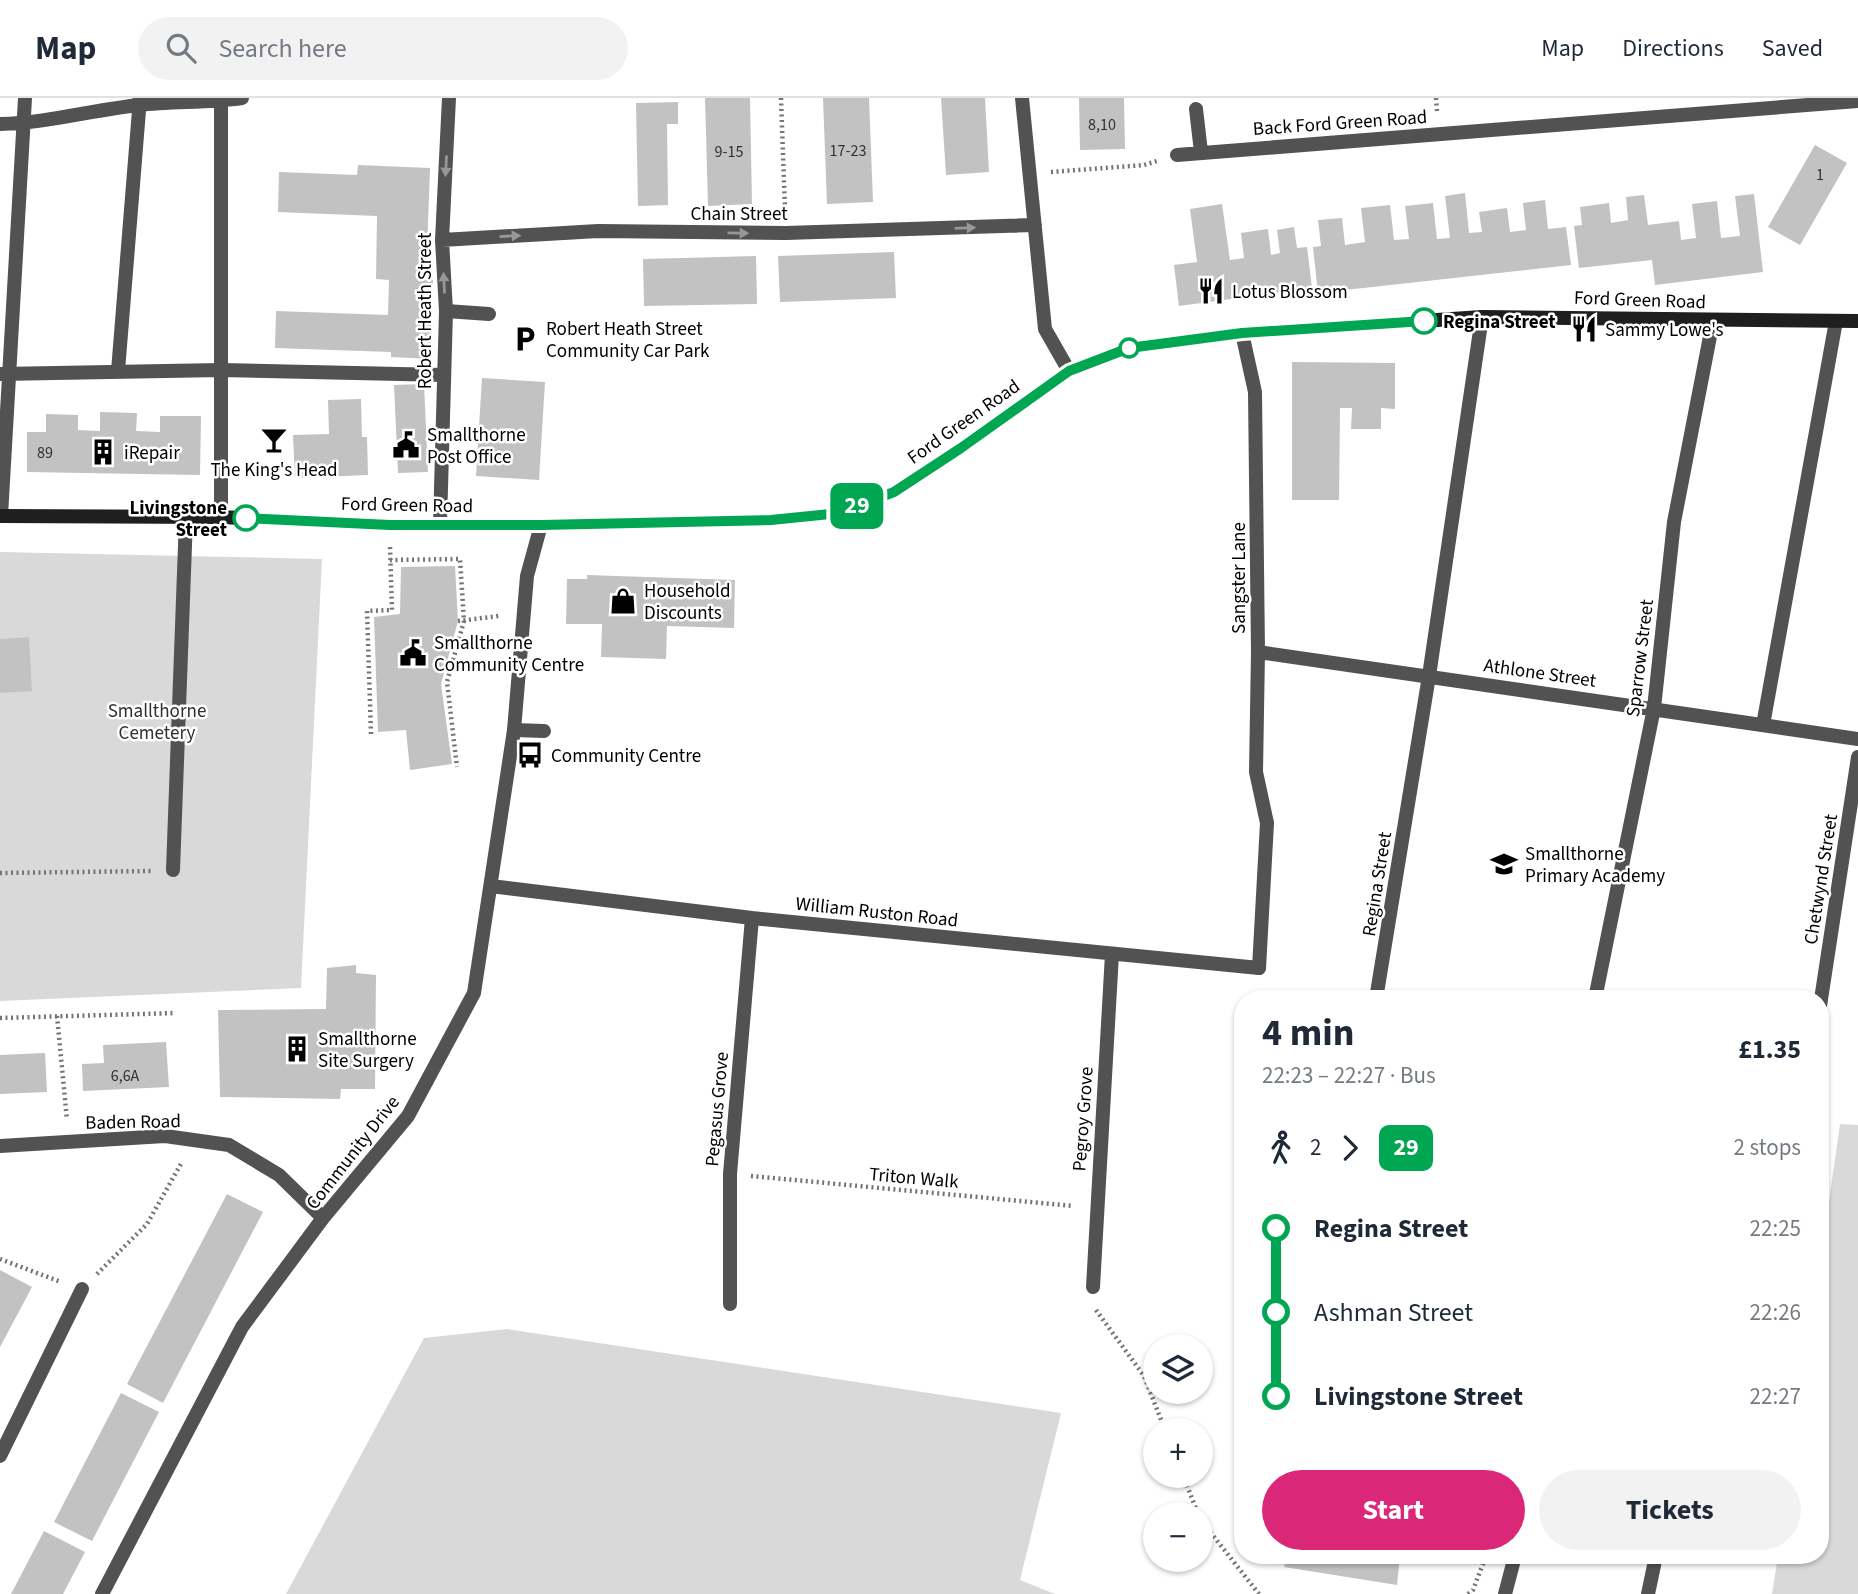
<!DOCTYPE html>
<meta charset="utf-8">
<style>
:root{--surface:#fff;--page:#f2f2f3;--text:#1f2937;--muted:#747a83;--line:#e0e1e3;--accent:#db2777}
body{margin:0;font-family:"Source Sans 3",sans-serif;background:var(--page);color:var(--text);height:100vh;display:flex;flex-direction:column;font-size:26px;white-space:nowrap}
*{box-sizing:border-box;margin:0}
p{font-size:23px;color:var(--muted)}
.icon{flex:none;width:38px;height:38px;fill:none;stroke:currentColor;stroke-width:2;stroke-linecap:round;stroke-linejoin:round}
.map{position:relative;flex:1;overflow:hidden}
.side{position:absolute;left:1234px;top:892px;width:595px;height:574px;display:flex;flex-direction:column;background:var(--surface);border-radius:28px;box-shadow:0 2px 5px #0004}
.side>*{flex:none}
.badge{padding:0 14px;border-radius:10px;font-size:24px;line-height:46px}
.fabs{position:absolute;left:1143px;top:1236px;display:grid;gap:14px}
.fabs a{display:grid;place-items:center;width:70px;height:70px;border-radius:50%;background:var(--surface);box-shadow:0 2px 5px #0004;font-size:35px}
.map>.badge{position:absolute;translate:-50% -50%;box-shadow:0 0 0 4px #fff}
.legs{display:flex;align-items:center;gap:10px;height:77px;padding:0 28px;font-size:23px}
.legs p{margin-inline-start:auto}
.summary{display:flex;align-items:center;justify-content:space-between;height:119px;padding:0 28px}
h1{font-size:38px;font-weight:700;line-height:52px}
.cta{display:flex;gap:14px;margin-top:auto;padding:14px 28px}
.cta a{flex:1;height:80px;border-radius:42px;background:var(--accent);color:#fff;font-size:28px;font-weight:700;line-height:80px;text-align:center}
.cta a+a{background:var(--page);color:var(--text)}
ul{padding:0 28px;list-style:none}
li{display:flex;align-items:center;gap:24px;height:84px;font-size:26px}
li i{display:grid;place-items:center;width:10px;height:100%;margin:0 9px;background:currentColor}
li i::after{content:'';width:18px;height:18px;margin:-9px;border:5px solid;border-radius:50%;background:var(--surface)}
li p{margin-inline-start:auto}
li:first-child i{background:linear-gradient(#0000 50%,currentColor 0)}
li:last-child i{background:linear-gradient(currentColor 50%,#0000 0)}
header{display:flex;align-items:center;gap:42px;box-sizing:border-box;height:98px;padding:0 35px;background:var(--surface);border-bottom:2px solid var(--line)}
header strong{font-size:33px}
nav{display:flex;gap:38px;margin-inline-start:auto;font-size:24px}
.search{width:490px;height:63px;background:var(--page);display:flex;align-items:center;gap:18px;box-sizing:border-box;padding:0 24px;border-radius:38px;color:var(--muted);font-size:26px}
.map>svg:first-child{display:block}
</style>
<header>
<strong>Map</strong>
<div class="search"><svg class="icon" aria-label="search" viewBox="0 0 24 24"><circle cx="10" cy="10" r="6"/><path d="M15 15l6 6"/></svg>Search here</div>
<nav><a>Map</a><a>Directions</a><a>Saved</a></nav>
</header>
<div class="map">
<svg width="1858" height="1496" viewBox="0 0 1858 1496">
<rect width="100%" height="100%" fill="#fff"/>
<path fill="#d9d9d9" d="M 0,454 L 322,461 L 301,890 L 0,903 Z
M 1840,1026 L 1858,1027 L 1858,1496 L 1772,1496 L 1778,1458 L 1820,1458 L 1820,1167 Z
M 507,1231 L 1061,1315 L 1020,1482 L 1055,1496 L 286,1496 L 424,1240 Z"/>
<path fill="#c2c2c2" d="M 705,0 L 750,0 L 752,106 L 708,108 Z
M 823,0 L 869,0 L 873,104 L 827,106 Z
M 941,0 L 985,0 L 989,74 L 946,77 Z
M 1079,0 L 1124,0 L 1125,51 L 1080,52 Z
M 678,4 L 678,26 L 667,26 L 668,107 L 638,108 L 636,5 Z
M 1815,47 L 1847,65 L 1800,147 L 1768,129 Z
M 358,67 L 430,70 L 426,181 L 433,182 L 430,261 L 391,259 L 391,254 L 275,250 L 276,213 L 388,217 L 389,182 L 376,181 L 377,118 L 278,114 L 279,74 L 357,77 Z
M 1465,95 L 1469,135 L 1482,134 L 1479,114 L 1507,110 L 1510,134 L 1526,132 L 1523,105 L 1545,102 L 1548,131 L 1566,129 L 1571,167 L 1318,195 L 1313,149 L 1321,148 L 1318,122 L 1342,120 L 1345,147 L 1365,144 L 1361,110 L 1390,107 L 1394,142 L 1409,141 L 1405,108 L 1433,105 L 1437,141 L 1450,140 L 1445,98 Z
M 1754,96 L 1763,174 L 1655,187 L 1652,162 L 1579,170 L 1574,128 L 1582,127 L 1580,109 L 1609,105 L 1611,125 L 1628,122 L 1626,99 L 1644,97 L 1648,127 L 1679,123 L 1681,142 L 1696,140 L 1692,106 L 1717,103 L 1721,140 L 1740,138 L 1735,98 Z
M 1222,106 L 1230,162 L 1244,160 L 1241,135 L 1268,131 L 1271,157 L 1280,155 L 1277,132 L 1294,129 L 1297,150 L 1307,149 L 1312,190 L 1179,208 L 1174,167 L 1197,164 L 1190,111 Z
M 894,154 L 896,200 L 780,204 L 778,158 Z
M 756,158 L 757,206 L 644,208 L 643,161 Z
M 1292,264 L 1395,265 L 1395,311 L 1381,310 L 1381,331 L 1351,331 L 1352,310 L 1340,310 L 1339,402 L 1292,402 Z
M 482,280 L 545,284 L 539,382 L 476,378 Z
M 424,286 L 428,374 L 398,375 L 394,287 Z
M 361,301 L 362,339 L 367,339 L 368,377 L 295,380 L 293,337 L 329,336 L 328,302 Z
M 100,314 L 137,315 L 136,333 L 160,334 L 160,318 L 201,318 L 200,377 L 27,374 L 27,334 L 46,334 L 46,316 L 78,317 L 78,332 L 100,333 Z
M 455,468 L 458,523 L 441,586 L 452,666 L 410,672 L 406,632 L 378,634 L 374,519 L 400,516 L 401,469 Z
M 587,477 L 735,482 L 734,530 L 667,528 L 666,561 L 601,559 L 602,526 L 566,526 L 567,481 L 587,481 Z
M 29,539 L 32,593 L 0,595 L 0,541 Z
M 356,867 L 356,875 L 376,877 L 375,991 L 341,991 L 340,1001 L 220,999 L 218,912 L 326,911 L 327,870 Z
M 166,944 L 169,989 L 83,993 L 82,966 L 104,965 L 103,947 Z
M 45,955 L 47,994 L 0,996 L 0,957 Z
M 227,1096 L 263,1114 L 163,1305 L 127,1286 Z
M 0,1172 L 32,1189 L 0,1249 Z
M 121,1295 L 159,1314 L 92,1443 L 54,1424 Z
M 44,1433 L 85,1454 L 63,1496 L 11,1496 Z
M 1287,1458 L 1400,1458 L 1397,1487 L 1284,1469 Z"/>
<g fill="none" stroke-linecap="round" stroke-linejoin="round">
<path stroke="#747474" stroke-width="4.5" stroke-dasharray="2 3.5" stroke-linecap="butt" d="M 781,0 L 785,111
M 1436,0 L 1437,13
M 1051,74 L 1144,67 L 1157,63
M 390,462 L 460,461 L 464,523 L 447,584 L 457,669
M 458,523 L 499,518
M 371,636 L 367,513 L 392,512 L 390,449
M 0,775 L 151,773
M 57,918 L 67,1022
M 0,920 L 176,915
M 751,1078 L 1074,1108
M 0,1161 L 61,1184
M 97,1176 L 147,1126 L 182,1064
M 1096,1212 L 1144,1278 L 1165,1332
M 1183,1377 L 1198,1416
M 1200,1421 L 1259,1496
M 1468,1496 L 1473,1492 L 1486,1458"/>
<path stroke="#525252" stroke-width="14" d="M 446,213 L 489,216
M 118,273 L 140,0
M 0,276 L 221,272 L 444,277
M 1763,627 L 1836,223
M 514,632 L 544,633
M 173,772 L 186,420
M 1259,870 L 1267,725
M 0,1358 L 82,1191
M 1505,1496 L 1515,1458"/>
<path stroke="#525252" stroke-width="14" d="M 1022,0 L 1045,231 L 1069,273
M 1196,11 L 1201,54
M 0,26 C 47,25 93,12 139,7 C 174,3 208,5 242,0
M 1177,57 L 1858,3
M 442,142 L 598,133 L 786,135 L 1035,127
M 1242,235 L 1255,294 L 1258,554 L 1256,674 L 1267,725
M 1,418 L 25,0
M 221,419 L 221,3
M 440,426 L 446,213 L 442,142 L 449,0
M 1258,554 L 1858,641
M 491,788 L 752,820 L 1259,870
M 1376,901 L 1429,578 L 1482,219
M 1595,901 L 1654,610 L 1674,424 L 1713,223
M 1820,908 L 1858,659
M 0,1048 L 165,1038 L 229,1047 L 279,1077 L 323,1120
M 1093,1189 L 1112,856
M 730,1206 L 730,1076 L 752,820
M 102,1496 L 242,1229 L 323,1120 L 408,1018 L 474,895 L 514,632 L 527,478 L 541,427
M 1648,1496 L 1656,1458"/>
<path stroke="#1f1f1f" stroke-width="14" d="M 0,418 L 221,419 L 389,427 L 541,427 L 771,422 L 840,415 L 894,394 L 961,350 L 1069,273 L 1129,250 L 1242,235 L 1482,219 L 1858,223"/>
</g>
<defs><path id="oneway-solid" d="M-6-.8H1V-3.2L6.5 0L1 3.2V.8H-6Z" transform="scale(1.75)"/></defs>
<g fill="#979797">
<use href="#oneway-solid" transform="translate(446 68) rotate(93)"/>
<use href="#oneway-solid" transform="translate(965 130) rotate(-2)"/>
<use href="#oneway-solid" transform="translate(738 135) rotate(1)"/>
<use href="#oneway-solid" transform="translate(510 138) rotate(-3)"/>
<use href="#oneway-solid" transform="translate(444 185) rotate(-93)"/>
</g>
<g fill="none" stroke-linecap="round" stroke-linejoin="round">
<g stroke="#fff" stroke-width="16">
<path id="line-1" d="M 246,420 L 390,427 L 541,427 L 771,422 L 840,415 L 894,394 L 961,350 L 1069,273 L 1129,250 L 1242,235 L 1424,223"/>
</g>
<use href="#line-1" stroke="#00a651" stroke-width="10"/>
</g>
<defs>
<g id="restaurant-bare" transform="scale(2.1)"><path d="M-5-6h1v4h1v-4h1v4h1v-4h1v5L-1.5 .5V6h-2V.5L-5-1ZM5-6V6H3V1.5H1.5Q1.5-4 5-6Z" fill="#000" stroke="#fff" stroke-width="2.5" paint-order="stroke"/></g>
<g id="parking-bare" transform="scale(2.1)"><path d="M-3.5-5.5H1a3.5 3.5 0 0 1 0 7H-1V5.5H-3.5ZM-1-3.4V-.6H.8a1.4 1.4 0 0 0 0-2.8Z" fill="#000" stroke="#fff" stroke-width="2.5" paint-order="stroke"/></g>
<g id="bar-bare" transform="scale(2.1)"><path d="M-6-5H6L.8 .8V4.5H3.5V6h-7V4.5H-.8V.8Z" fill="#000" stroke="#fff" stroke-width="2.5" paint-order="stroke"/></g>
<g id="civic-bare" transform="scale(2.1)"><path d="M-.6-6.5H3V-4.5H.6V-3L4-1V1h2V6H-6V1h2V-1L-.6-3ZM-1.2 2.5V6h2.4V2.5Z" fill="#000" stroke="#fff" stroke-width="2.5" paint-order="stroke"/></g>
<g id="building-bare" transform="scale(2.1)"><path d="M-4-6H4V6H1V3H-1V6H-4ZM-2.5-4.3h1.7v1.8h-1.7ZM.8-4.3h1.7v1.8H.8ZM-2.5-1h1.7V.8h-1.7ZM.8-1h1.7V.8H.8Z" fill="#000" stroke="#fff" stroke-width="2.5" paint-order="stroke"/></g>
<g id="shop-bare" transform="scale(2.1)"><path d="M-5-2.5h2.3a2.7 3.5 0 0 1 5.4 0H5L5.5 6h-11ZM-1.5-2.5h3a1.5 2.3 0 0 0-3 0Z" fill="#000" stroke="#fff" stroke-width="2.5" paint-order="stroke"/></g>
<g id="bus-bare" transform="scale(2.1)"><path d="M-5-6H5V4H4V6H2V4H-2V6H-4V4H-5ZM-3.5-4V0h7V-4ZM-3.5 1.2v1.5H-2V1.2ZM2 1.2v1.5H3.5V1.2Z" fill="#000" stroke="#fff" stroke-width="2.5" paint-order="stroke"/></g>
<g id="school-bare" transform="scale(2.1)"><path d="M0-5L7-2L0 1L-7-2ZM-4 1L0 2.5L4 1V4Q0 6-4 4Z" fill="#000" stroke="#fff" stroke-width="2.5" paint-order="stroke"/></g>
</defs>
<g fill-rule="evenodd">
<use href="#restaurant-bare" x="1211" y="193"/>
<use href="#restaurant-bare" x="1584" y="231"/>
<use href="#parking-bare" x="525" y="241"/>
<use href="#bar-bare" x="274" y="342"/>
<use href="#civic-bare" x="406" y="347"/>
<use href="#building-bare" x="103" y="354"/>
<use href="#shop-bare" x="623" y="503"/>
<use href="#civic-bare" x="413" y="555"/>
<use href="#bus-bare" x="530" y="657"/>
<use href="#school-bare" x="1504" y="766"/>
<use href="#building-bare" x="297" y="951"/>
</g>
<g fill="#fff" stroke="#00a651" stroke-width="3.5">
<circle cx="1424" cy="223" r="12"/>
<circle cx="1129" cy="250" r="9"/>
<circle cx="246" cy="420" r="12"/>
</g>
<g text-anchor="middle" stroke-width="5" stroke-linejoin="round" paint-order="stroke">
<g font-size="16" fill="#303030">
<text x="1102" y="32">8,10</text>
<text x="848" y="58">17-23</text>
<text x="729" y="59">9-15</text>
<text x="1820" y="82">1</text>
<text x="45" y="360">89</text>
<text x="125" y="983">6,6A</text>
</g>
<g font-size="19" fill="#000" stroke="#fff">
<text transform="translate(1340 24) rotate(-4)" y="7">Back Ford Green Road</text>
<text x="739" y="122">Chain Street</text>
<text transform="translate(1640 201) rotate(2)" y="7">Ford Green Road</text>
<text transform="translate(424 213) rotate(-90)" y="7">Robert Heath Street</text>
<text transform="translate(963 323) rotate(-35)" y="7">Ford Green Road</text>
<text transform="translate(407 406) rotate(1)" y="7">Ford Green Road</text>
<text transform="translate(1238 480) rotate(-90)" y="7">Sangster Lane</text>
<text transform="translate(1639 560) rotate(-83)" y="7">Sparrow Street</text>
<text transform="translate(1540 574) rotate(8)" y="7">Athlone Street</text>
<text transform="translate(1820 781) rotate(-81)" y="7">Chetwynd Street</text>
<text transform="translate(1376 786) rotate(-81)" y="7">Regina Street</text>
<text transform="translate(877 813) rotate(6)" y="7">William Ruston Road</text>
<text transform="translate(716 1011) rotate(-85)" y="7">Pegasus Grove</text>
<text transform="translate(1082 1021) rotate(-86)" y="7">Pegroy Grove</text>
<text transform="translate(133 1023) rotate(-1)" y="7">Baden Road</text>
<text transform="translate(352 1054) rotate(-52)" y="7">Community Drive</text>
<text transform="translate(914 1079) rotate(5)" y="7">Triton Walk</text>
</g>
<g font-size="19" fill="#000" stroke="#fff" text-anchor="start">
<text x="1232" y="200">Lotus Blossom</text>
<text x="546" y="237">Robert Heath Street<tspan x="546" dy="22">Community Car Park</tspan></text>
<text x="1605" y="238">Sammy Lowe's</text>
<text x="427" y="343">Smallthorne<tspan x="427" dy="22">Post Office</tspan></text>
<text x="124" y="361">iRepair</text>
<text x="274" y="378" text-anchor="middle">The King's Head</text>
<text x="644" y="499">Household<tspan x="644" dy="22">Discounts</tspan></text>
<text x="434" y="551">Smallthorne<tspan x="434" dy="22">Community Centre</tspan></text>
<text x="551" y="664">Community Centre</text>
<text x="1525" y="762">Smallthorne<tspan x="1525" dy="22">Primary Academy</tspan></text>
<text x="318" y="947">Smallthorne<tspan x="318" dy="22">Site Surgery</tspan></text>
</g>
<g font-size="19" font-weight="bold" fill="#000" stroke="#fff" text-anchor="start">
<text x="1443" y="230">Regina Street</text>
<text x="227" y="416" text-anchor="end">Livingstone<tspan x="227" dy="22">Street</tspan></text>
</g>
<g font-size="19" fill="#303030" stroke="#fff">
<text x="157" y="619">Smallthorne<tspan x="157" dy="22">Cemetery</tspan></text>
</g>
</g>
</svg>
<div class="fabs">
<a><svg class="icon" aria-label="layers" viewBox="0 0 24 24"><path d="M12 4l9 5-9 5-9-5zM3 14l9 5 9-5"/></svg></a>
<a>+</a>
<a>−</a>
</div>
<b class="badge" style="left:857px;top:408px;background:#00a651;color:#fff">29</b>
<section class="side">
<div class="summary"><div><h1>4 min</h1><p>22:23 – 22:27 · Bus</p></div><b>£1.35</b></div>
<div class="legs"><svg class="icon" aria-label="walk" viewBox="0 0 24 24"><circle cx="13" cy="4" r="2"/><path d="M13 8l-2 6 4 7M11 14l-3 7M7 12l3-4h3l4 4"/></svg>2<svg class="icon" aria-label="forward" viewBox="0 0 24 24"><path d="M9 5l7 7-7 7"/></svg><b class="badge" style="background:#00a651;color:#fff">29</b><p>2 stops</p></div>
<ul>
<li><i style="color:#00a651"></i><b>Regina Street</b><p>22:25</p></li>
<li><i style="color:#00a651"></i><span>Ashman Street</span><p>22:26</p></li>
<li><i style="color:#00a651"></i><b>Livingstone Street</b><p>22:27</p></li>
</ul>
<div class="cta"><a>Start</a><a>Tickets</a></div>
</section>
</div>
